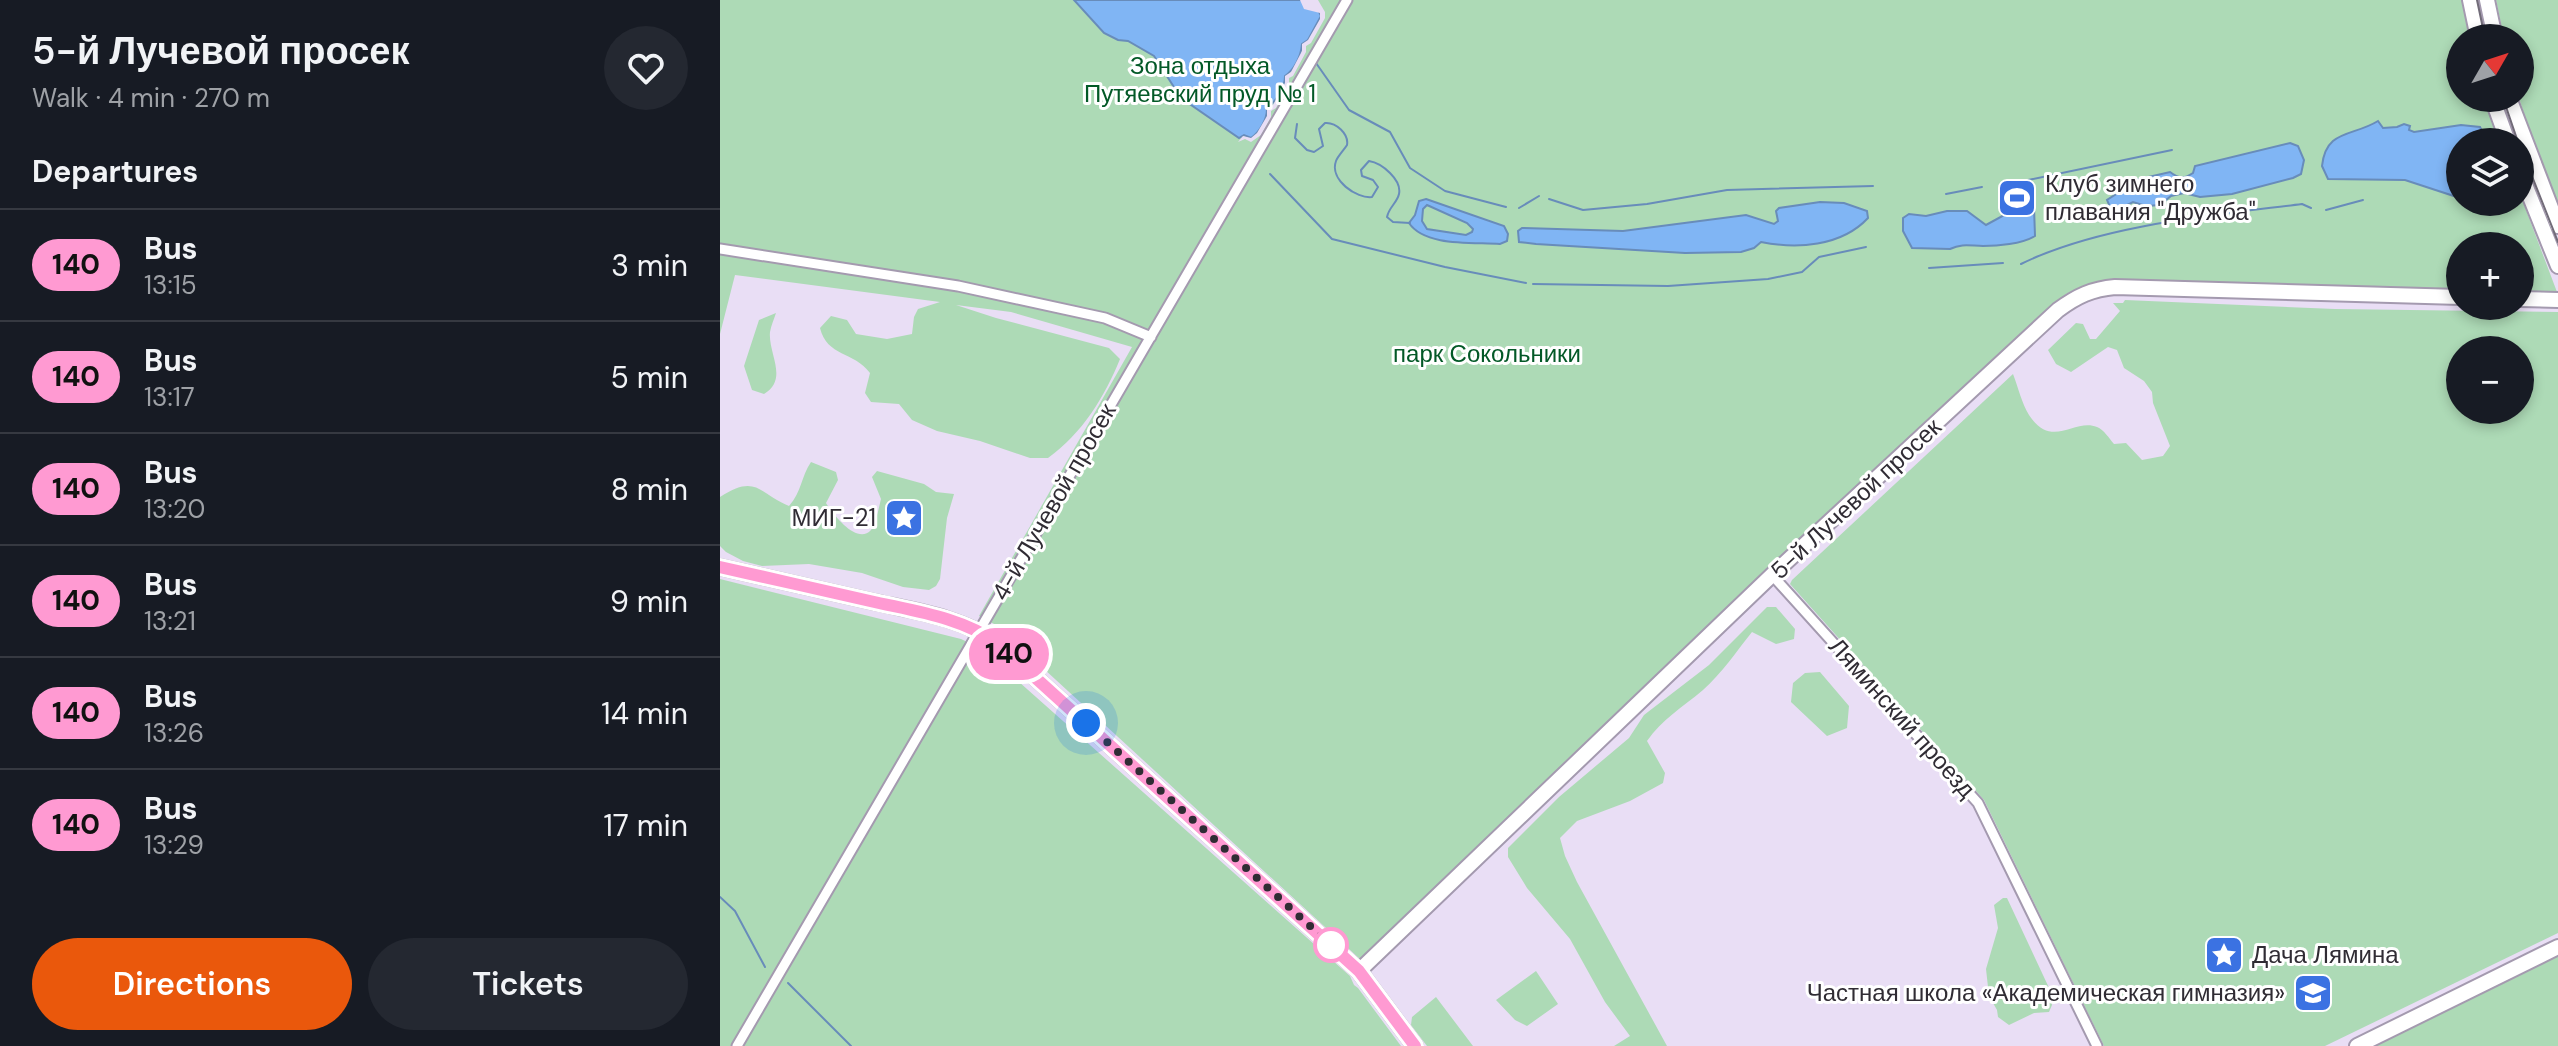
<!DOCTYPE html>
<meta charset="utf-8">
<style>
:root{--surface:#171b24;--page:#242831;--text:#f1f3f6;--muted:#9ea1a6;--line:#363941;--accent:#ea580c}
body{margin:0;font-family:"DM Sans",sans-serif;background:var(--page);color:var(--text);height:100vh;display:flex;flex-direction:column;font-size:30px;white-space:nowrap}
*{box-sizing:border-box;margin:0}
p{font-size:26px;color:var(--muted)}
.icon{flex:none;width:44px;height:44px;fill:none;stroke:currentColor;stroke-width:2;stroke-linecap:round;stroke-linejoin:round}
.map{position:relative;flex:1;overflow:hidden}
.drawer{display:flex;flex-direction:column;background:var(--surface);width:720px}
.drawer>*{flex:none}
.badge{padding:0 16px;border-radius:26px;font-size:28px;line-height:52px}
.needle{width:52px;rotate:51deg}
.controls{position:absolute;left:1726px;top:24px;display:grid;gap:16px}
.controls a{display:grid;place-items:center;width:88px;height:88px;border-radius:50%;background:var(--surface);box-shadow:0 4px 12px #0003;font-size:40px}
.you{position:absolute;width:40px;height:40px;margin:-20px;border:6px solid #fff;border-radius:50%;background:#1a73e8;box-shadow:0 0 0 12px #1a73e833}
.map>.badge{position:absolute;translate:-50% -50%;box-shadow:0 0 0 4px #fff}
h2{padding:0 32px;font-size:30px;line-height:72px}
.round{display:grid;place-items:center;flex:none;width:84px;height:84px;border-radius:42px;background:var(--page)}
.head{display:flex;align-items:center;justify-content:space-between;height:136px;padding:0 32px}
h1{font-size:38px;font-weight:600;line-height:60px}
.action{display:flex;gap:16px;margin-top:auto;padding:16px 32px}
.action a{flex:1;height:92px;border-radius:48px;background:var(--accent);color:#fff;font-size:32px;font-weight:600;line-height:92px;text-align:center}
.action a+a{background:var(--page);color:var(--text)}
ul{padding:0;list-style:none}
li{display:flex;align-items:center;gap:24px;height:112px;padding:0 32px;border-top:2px solid var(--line)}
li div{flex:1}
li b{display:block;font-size:30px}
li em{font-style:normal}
li .badge{min-width:88px;font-weight:700;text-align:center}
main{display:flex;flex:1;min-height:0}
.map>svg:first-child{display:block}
</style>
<main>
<section class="drawer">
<div class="head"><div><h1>5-й Лучевой просек</h1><p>Walk · 4 min · 270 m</p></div><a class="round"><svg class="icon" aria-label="heart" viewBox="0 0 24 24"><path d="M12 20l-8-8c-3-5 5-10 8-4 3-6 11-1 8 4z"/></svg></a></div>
<h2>Departures</h2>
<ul>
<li><span class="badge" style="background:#ff9ad2;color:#111">140</span><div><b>Bus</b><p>13:15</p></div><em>3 min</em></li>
<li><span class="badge" style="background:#ff9ad2;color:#111">140</span><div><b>Bus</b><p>13:17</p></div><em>5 min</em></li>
<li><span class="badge" style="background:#ff9ad2;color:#111">140</span><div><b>Bus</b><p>13:20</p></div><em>8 min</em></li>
<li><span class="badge" style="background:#ff9ad2;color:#111">140</span><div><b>Bus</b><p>13:21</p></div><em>9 min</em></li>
<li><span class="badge" style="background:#ff9ad2;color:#111">140</span><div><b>Bus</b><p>13:26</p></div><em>14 min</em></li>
<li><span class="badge" style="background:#ff9ad2;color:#111">140</span><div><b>Bus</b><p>13:29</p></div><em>17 min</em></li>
</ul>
<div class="action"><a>Directions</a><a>Tickets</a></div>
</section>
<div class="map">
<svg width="1838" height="1046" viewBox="0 0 1838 1046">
<rect width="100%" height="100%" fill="#e9def5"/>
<path fill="#addab6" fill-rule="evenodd" d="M 0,0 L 1743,0 L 1752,38 L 1740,38 L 1740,98 L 1765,98 L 1780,142 L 1740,142 L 1740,202 L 1800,202 L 1800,194 L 1837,292 L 1800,291 L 1800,246 L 1740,246 L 1740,290 L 1383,283 L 1365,285 L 1346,294 L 642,961 L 276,625 L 259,616 L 412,347 L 291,312 L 236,305 L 276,318 L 389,348 L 400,359 C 385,396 362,434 328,458 L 310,458 L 260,441 L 217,431 L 192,420 L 179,404 L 151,402 L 145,393 L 150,373 C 134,351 107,357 100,328 L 111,316 L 127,320 L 136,334 L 167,339 L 192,334 L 194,317 L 198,309 L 220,302 L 15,275 L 0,334 Z
M 1776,0 L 1838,0 L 1838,206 L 1820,163 L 1799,98 L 1800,38 L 1784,38 Z
M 1405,300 L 1615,309 L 1838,312 L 1838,933 L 1605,1046 L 1384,1046 L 1264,800 L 1070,584 L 1072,580 L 1293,374 C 1298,387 1302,404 1309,415 C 1332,450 1354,418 1377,427 C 1384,430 1389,438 1394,444 L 1406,443 L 1422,460 L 1443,456 L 1450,446 L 1433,403 L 1432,392 L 1424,381 L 1404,368 L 1397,350 L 1388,347 L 1351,372 L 1336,364 L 1328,350 L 1356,323 L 1363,324 L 1370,339 L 1376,339 L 1400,311 L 1393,303 L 1403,303 ZM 1740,350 L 1800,350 L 1800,410 L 1740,410 Z
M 56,313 C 54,319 51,326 50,332 C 48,354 69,379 44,394 L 32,390 L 24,366 L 39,320 Z
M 91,462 L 116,472 L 118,480 L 106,503 C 112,513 137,546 151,530 C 156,523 159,507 161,499 L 152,477 L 157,471 L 204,484 L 216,492 L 234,494 L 227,518 L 220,579 L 216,586 L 209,590 L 183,587 L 142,573 L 89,564 L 42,566 L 23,561 L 6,552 L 0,546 L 0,497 C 37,473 39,494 69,506 C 82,491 81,477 91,462 Z
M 0,579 L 241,639 L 262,649 L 630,976 L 634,985 L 638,988 L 681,1046 L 0,1046 Z
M 1047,607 L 1056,607 L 1075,629 L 1074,639 L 1056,644 L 1032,632 C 1016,652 1002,673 983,690 C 963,707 942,719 927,741 L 945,773 L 943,783 L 910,801 L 857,821 L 840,838 L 845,856 L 857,882 L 947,1046 L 894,1046 L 910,1036 L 885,1002 L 850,939 L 807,888 L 788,857 L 788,848 L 839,797 L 909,738 L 924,715 L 989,665 Z
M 1100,672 L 1129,706 L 1127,728 L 1107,736 L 1071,702 L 1073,683 L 1085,673 Z
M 1283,898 L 1287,898 L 1330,990 L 1332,1005 L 1329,1012 L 1314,1013 L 1289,1025 L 1278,1017 L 1277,1010 L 1269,996 L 1266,969 L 1278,928 L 1274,905 Z
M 1838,955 L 1838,1046 L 1652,1046 Z
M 816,971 L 838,1004 L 807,1026 L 795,1020 L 776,1000 Z
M 716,997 L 753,1046 L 707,1046 L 691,1025 L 692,1017 Z"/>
<path fill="#80b5f4" stroke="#688cba" stroke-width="2" fill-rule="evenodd" d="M 354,0 L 594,0 L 601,16 L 588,40 L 582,44 C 581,56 575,69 565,76 C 565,88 556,101 547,109 C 547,119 540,132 531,138 L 524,135 L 519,138 L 461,98 L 434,56 L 408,41 L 398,40 L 384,33 Z
M 1658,121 L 1663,128 L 1677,127 L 1684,124 L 1690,126 L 1689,130 L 1694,132 L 1741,125 L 1760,127 L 1767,142 L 1740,142 L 1740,198 L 1685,180 L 1608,179 L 1602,166 C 1606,129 1632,137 1658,121 Z
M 1570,143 L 1578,146 L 1584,160 L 1581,174 L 1573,178 L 1512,194 L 1480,197 L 1464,193 L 1451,196 L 1440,205 L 1426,206 L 1413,202 L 1397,210 L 1390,207 L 1387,200 L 1401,191 L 1411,181 L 1450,172 C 1459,179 1464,179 1473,173 L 1475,166 Z
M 706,199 L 784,226 L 788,234 L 787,241 L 780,244 C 754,242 705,247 689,223 L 695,215 L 699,201 ZM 707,205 L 747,223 L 753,229 L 752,232 L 746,235 L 707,229 L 702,221 L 703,209 Z
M 1100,202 L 1124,203 L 1147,211 L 1148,218 C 1121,247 1076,249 1041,242 L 1034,248 L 1021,252 L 965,253 L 816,244 L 799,242 L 798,231 L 802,228 L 903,231 L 1026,215 L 1054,224 L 1058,221 L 1056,211 L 1059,208 Z
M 1308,202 L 1314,207 L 1315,236 C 1302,244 1277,246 1263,246 C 1251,246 1242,243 1230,249 L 1192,248 L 1183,231 L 1183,218 L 1189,214 L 1206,216 L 1227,211 L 1247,211 L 1266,225 Z"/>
<path fill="#e9def5" d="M 580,0 L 598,0 L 605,12 L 605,18 L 591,43 L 586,46 L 586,52 L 573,76 L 569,78 L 569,84 L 556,108 L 551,111 L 551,117 L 541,135 L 531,142 L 525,139 L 518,142 L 523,136 L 531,138 L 537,133 L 547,116 L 547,109 L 553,105 L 565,83 L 565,76 L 571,72 L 582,51 L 582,44 L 588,40 L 600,19 L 600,13 L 584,9 Z"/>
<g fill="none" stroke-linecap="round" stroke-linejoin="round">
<path stroke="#688cba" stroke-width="2" d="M 596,63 L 629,110 L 670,132 L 690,168 L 725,191 L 786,207
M 577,124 L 575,138 L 587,150 L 594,152 L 603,146 L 599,129 L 605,123 C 616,122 629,134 627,145 C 624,150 618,156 616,161 C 609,180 637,199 652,197 L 658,187 L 653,180 L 642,176 L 641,170 L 649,161 C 662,163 682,180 679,194 C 677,203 669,207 667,217 L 673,222 L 690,223
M 550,174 L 612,239 L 725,267 L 806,283
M 1289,184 L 1452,150
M 1226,194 L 1262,187
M 829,199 L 863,210 L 927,204 L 1007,190 L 1153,186
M 799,208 L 819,196
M 1606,210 L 1643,200
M 1301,264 C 1380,225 1495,215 1582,204 L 1591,208
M 1209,268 L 1283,263
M 813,284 L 948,286 L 1048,279 L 1082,272 L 1099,257 L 1146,247
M 0,897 L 15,911 L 45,967
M 68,983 L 131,1046"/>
<g stroke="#a49aaf" stroke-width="13">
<path id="street" d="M 0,249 L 238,286 L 385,318 L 431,337
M 1052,575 L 1258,803 L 1377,1046
M 17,1046 L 627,0"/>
</g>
<g stroke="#a49aaf" stroke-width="18">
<path id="secondary" d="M 1750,0 L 1758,38
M 1767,0 L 1775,38
M 1772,98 L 1788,142
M 1789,98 L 1838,226
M 1800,172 L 1838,266
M 1800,299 L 1838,300
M 0,567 C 50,578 100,590 150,601 C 194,611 241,617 277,643 L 639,971 L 695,1046
M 639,971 L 1052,575 L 1338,310 C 1357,296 1372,289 1395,287 L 1740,297
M 1637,1046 L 1838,947"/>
</g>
<use href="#street" stroke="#fff" stroke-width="9"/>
<use href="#secondary" stroke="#fff" stroke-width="14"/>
<path stroke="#726c79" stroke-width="2" d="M 1757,0 L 1765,38
M 1783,98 L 1798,142
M 1800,146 L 1838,242"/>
</g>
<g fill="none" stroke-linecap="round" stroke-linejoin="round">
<g stroke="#fff" stroke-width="18">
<path id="line" d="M 0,567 C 50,578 100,590 150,601 C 193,611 241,617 277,643 L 639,971 L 695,1046"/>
</g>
<use href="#line" stroke="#ff9ad2" stroke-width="12"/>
<path stroke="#302c34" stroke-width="8" stroke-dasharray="0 14.4" d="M 366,723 L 611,945"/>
</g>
<defs>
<g id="stadium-square" transform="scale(2)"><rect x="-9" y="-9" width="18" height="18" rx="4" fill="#3b72e2" stroke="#fff"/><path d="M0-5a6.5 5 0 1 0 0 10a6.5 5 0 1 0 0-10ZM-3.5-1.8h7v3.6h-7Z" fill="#fff"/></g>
<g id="sight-square" transform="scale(2)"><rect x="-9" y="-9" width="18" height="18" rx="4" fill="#3b72e2" stroke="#fff"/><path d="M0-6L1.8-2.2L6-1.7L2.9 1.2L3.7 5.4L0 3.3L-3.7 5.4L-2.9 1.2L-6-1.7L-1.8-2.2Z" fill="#fff"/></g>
<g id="school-square" transform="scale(2)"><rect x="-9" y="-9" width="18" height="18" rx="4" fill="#3b72e2" stroke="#fff"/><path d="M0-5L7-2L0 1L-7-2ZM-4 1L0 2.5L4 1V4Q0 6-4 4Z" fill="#fff"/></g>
</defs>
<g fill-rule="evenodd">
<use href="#stadium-square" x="1297" y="198"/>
<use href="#sight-square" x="184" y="518"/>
<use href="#sight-square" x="1504" y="955"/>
<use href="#school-square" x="1593" y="993"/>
</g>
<circle fill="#fff" stroke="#ff9ad2" stroke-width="4" cx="611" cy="945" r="16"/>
<g text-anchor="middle" stroke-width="6" stroke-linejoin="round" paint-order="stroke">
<g font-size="24" fill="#035927" stroke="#fff">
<text x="480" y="74">Зона отдыха<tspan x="480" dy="28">Путяевский пруд № 1</tspan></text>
<text x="767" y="362">парк Сокольники</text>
</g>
<g font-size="24" fill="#302c34" stroke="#fff" text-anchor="start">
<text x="1325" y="192">Клуб зимнего<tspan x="1325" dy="28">плавания "Дружба"</tspan></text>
<text x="156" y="526" text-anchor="end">МИГ-21</text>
<text x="1532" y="963">Дача Лямина</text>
<text x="1565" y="1001" text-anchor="end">Частная школа «Академическая гимназия»</text>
</g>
<g font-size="24" fill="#302c34" stroke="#fff">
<text transform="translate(1136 499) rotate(-43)" y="8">5-й Лучевой просек</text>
<text transform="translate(334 502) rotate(-60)" y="8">4-й Лучевой просек</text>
<text transform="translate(1182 718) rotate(48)" y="8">Ляминский проезд</text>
</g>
</g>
</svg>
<div class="controls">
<a><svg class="needle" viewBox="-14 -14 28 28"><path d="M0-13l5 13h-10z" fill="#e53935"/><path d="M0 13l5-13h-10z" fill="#9ea1a6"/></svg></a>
<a><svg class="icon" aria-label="layers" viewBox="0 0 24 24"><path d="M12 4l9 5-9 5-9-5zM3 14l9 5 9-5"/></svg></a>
<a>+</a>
<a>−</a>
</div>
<div class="you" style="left:366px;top:723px"></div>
<b class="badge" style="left:289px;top:654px;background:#ff9ad2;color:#111">140</b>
</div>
</main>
